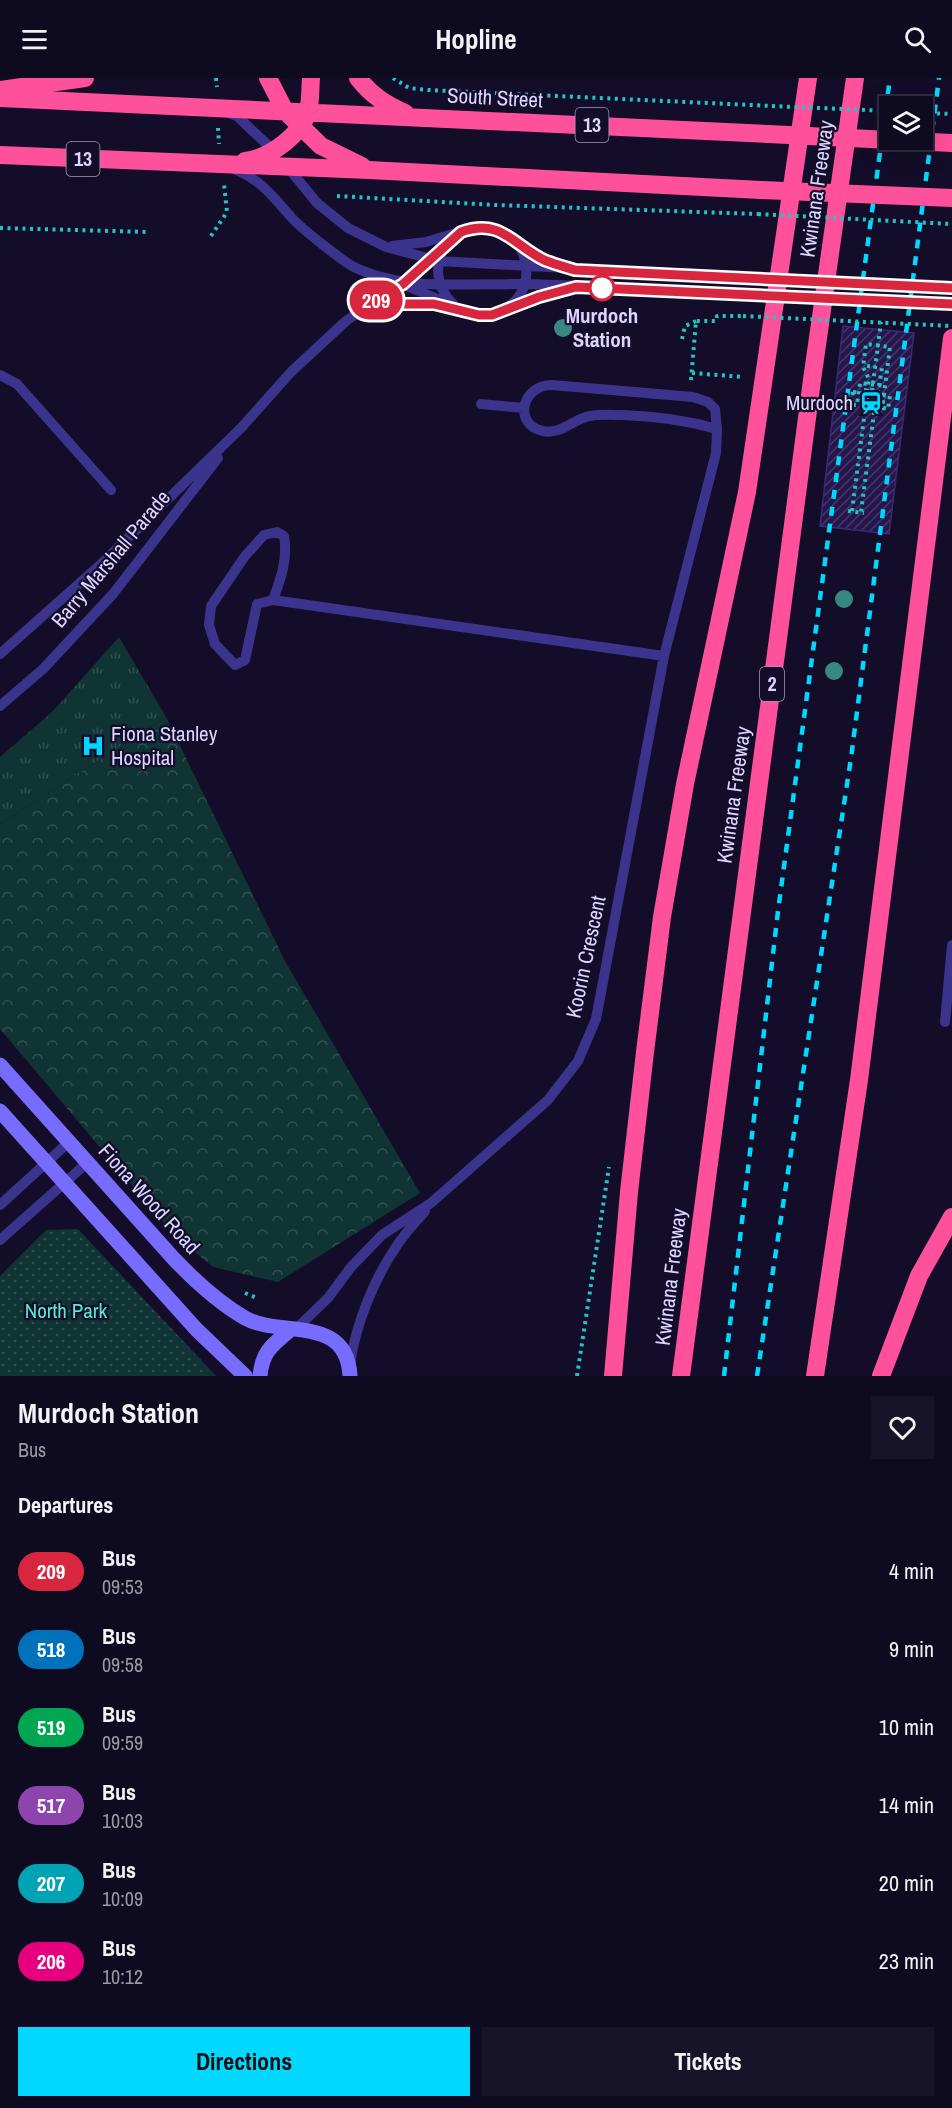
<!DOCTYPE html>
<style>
:root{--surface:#0e0a1f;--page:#171328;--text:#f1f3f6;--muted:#9b9aa4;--line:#2e2b3d;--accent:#01d8ff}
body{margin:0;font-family:"Archivo Narrow",sans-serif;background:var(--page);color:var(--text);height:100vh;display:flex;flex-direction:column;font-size:22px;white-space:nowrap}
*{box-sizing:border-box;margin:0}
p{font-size:20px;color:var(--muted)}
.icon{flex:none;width:33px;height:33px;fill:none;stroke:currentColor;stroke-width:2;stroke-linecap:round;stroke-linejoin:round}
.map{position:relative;height:1298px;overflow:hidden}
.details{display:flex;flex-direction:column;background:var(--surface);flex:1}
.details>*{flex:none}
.badge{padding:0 12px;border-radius:20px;font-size:21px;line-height:39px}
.controls{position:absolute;left:879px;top:18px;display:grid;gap:12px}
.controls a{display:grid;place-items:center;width:54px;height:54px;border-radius:0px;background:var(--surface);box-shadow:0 6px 24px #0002,0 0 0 2px var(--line);font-size:30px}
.map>.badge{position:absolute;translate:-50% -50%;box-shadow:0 0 0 3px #fff}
h2{padding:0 18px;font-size:22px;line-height:54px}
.round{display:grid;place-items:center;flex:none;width:63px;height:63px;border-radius:0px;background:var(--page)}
.overview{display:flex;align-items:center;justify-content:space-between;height:102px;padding:0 18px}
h1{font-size:28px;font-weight:800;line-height:45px}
.action{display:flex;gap:12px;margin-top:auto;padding:12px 18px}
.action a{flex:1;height:69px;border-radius:0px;background:var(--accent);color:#111;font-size:24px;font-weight:800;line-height:69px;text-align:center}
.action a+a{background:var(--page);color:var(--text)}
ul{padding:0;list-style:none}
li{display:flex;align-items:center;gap:18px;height:78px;padding:0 18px}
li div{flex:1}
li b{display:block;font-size:22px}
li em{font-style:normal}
li .badge{min-width:66px;font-weight:700;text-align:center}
header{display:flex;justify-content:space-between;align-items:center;height:78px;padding:0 18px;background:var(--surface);font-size:27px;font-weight:800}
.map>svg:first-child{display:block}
</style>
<header><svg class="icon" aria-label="menu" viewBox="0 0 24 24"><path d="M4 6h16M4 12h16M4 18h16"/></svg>Hopline<svg class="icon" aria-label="search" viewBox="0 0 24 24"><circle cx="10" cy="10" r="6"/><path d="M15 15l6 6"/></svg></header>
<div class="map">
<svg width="952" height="1298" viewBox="0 0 952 1298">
<defs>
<pattern id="grass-tufts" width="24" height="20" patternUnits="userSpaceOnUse" patternTransform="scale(1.5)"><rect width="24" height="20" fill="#103333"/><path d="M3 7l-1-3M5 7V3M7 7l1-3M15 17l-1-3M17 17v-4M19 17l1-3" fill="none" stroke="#325052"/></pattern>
<pattern id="forest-crowns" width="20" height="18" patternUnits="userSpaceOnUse" patternTransform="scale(1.5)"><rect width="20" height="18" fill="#103333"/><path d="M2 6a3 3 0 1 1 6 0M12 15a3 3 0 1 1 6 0" fill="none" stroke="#325052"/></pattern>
<pattern id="park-dots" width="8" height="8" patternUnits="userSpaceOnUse" patternTransform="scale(1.5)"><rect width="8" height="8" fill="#103333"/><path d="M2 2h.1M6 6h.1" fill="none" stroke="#325052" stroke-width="1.8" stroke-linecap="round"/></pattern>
<pattern id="building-hatch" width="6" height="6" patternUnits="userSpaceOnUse" patternTransform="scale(1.5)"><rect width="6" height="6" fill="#25174c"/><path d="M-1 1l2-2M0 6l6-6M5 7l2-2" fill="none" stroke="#443867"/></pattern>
</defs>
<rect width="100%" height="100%" fill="#130d29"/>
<path fill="url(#grass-tufts)" d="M 119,559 L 166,639 L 0,746 L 0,679 L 52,634 Z"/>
<path fill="url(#forest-crowns)" d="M 166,639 L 285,883 L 420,1115 L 278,1204 L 213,1189 L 174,1157 L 0,951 L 0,746 Z"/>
<path fill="url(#park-dots)" d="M 78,1151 L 216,1298 L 0,1298 L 0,1198 L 46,1152 Z"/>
<path fill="url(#building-hatch)" stroke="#3c277a" stroke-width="1.5" d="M 843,248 L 914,255 L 889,456 L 820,448 Z"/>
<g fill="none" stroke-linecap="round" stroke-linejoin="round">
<path stroke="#23c5c4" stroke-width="4" stroke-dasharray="3 4.5" stroke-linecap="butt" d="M 216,0 L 217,9
M 393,0 L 409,10 L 428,12 L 772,28
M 218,50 L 219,66
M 337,118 L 495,127 L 758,136
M 0,150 L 149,154
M 211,158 L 227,134 L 224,106
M 682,261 L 685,248 L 696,243
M 867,288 L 876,289
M 692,295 L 743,299
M 691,302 L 696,243 L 716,243 L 717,238 L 743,238
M 879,308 L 882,290
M 864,312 L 880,314
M 872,313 L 881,244
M 853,314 L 890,318 L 888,331 L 883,330 L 883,323
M 853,314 L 851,327 L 857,327 L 860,305 L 885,308 L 885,310
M 848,433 L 864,435
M 852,433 L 869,301 L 863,289 L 866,266 L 890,269 L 883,324 L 874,335 L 861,434
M 245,1215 L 257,1220
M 577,1298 L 609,1089"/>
<path stroke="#3c348c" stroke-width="10" d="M 229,35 L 237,38 L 276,75
M 286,87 L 317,125 L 348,150 L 386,169 L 439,183 L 747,200
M 234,91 C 264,104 271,117 292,140 C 303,152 339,180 352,188 C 403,214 468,205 523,206 C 597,208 671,213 745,216
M 392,168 L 426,164 L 456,155
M 441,177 C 434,195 440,213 453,226
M 404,207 L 445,224
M 509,228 C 530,213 530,188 519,167
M 366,230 L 403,226 L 434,226 L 479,237 L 492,237 L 539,219 L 566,212
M 0,297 L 17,306 L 111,412
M 481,326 L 524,330
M 273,522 C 281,500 288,481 284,458 L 277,454 L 264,457 L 245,478 L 211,528 L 209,547 L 215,566 L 235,587 L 245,582 L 257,526 L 273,522 L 664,578 L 716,375 L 717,351 L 715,331 L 708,324 L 693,319 L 552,307 C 521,307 513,347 543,353 C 561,357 573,341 590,338 C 600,336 612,337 622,337 C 655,338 686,342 717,351
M 0,576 L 100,487 L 242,349 L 291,294 L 346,243 L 382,218 L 403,206 L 461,154 C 501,140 512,166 544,182 C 554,186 565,189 575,192
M 0,628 L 43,591 L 113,516 L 218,380
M 945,944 L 952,867
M 0,1127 L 70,1063
M 0,1162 L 88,1084
M 297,1250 L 328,1220 L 351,1189 L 382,1157 L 431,1125 L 548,1022 L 578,983 L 596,941 L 664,578
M 350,1286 C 356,1246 373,1203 396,1169 C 404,1156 415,1145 425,1133"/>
<path stroke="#786cff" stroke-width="15" d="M 0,987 L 174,1181 C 195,1203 219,1225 245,1240 C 281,1260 347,1236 350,1298
M 0,1033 L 196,1251 L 245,1298
M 260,1298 C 262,1274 272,1267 290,1252"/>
<path stroke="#ff509b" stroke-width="18" d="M 268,0 L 285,33 L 321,68 L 362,88
M 358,0 C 371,17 385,26 405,35
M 0,12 L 85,0
M 0,20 L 768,56
M 0,77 L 369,92 L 761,112
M 245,83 C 270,80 301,57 308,33 C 311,22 310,11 311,0
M 613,1298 L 629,1114 L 645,974 L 662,839 L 685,706 L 747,414 L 808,0
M 681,1298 L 812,302 L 855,0
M 815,1298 L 859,1002 L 952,260
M 881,1298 L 919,1198 L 952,1139"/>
<path stroke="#01d8ff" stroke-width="4.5" stroke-dasharray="9 8" stroke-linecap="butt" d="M 724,1298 L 778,833 L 890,0
M 757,1298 L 851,680 L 939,0"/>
<path stroke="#23c5c4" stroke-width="4" stroke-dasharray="3 4.5" stroke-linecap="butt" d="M 772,28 L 890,33
M 922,35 L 952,36
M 758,136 L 952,146
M 743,238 L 952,248"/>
<path stroke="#3c348c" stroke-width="10" d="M 747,200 L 952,210
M 745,216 L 952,226"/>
<path stroke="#ff509b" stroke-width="18" d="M 768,56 L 952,65
M 761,112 L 952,120"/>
</g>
<g fill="#378884">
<circle cx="563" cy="250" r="9"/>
<circle cx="844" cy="521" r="9"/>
<circle cx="834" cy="593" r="9"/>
</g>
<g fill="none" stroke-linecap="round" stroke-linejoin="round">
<g stroke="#fff" stroke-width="14">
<path id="line" d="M 952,210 L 575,192 C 565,189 554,186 544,182 C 512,166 501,140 461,154 L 403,206 L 362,231 L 403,226 L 434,226 L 479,237 L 492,237 L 539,219 L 576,209 L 952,226"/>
</g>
<use href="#line" stroke="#d7263d" stroke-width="9"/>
</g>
<defs>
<g id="station-bare" transform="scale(1.8)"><path d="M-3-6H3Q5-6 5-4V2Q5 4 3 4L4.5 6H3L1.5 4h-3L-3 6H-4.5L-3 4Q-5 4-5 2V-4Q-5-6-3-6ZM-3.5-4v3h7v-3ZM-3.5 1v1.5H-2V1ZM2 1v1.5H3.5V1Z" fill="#01d8ff" stroke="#130d29" stroke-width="2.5" paint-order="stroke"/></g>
<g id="hospital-bare" transform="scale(1.8)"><path d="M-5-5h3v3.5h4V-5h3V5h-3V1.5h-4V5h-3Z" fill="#01d8ff" stroke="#130d29" stroke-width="2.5" paint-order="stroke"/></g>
</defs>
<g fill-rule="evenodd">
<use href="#station-bare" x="871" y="325"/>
<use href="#hospital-bare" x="93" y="668"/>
</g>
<circle fill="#fff" stroke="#d7263d" stroke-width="3" cx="602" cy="210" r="12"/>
<g text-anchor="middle" stroke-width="4.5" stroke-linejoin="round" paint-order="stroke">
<g fill="#130d29" stroke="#a099bf" stroke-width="1.5">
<rect x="575.5" y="30" width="33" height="34" rx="4.5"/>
<rect x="66.5" y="64" width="33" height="34" rx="4.5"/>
<rect x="760" y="589" width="24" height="34" rx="4.5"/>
</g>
<g font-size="20" font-weight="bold" fill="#dcd5ff">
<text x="592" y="54">13</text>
<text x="83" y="88">13</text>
<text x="772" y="613">2</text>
</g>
<g font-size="21" fill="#dcd5ff" stroke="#130d29">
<text transform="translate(495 20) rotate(3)" y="7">South Street</text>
<text transform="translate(817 111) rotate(-82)" y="7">Kwinana Freeway</text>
<text transform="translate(111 481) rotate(-50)" y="7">Barry Marshall Parade</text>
<text transform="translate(734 717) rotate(-82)" y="7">Kwinana Freeway</text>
<text transform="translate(586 879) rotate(-78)" y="7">Koorin Crescent</text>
<text transform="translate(149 1121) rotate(48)" y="7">Fiona Wood Road</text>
<text transform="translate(671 1199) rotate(-83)" y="7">Kwinana Freeway</text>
</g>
<g font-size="21" font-weight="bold" fill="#dcd5ff" stroke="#130d29">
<text x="602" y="245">Murdoch<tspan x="602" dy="24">Station</tspan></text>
</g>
<g font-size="21" fill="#dcd5ff" stroke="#130d29" text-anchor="end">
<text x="853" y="332">Murdoch</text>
<text x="111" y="663" text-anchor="start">Fiona Stanley<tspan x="111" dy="24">Hospital</tspan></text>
</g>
<g font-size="21" fill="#55ecce" stroke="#130d29">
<text x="66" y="1240">North Park</text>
</g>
</g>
</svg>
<div class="controls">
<a><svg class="icon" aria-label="layers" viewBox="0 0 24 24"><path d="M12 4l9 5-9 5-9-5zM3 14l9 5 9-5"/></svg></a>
</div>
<b class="badge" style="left:376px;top:222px;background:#d7263d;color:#fff">209</b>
</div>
<section class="details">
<div class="overview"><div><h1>Murdoch Station</h1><p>Bus</p></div><a class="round"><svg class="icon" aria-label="heart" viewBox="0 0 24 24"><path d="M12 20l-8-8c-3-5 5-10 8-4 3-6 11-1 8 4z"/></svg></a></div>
<h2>Departures</h2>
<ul>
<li><span class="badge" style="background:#d7263d;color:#fff">209</span><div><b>Bus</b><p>09:53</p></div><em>4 min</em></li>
<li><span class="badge" style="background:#0072bc;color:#fff">518</span><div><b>Bus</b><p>09:58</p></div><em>9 min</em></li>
<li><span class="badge" style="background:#00a651;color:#fff">519</span><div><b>Bus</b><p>09:59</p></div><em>10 min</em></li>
<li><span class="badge" style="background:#8e44ad;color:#fff">517</span><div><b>Bus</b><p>10:03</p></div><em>14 min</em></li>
<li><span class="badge" style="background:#00a3b4;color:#fff">207</span><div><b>Bus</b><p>10:09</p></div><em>20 min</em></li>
<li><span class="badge" style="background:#e6007e;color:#fff">206</span><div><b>Bus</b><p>10:12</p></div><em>23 min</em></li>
</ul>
<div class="action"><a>Directions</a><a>Tickets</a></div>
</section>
